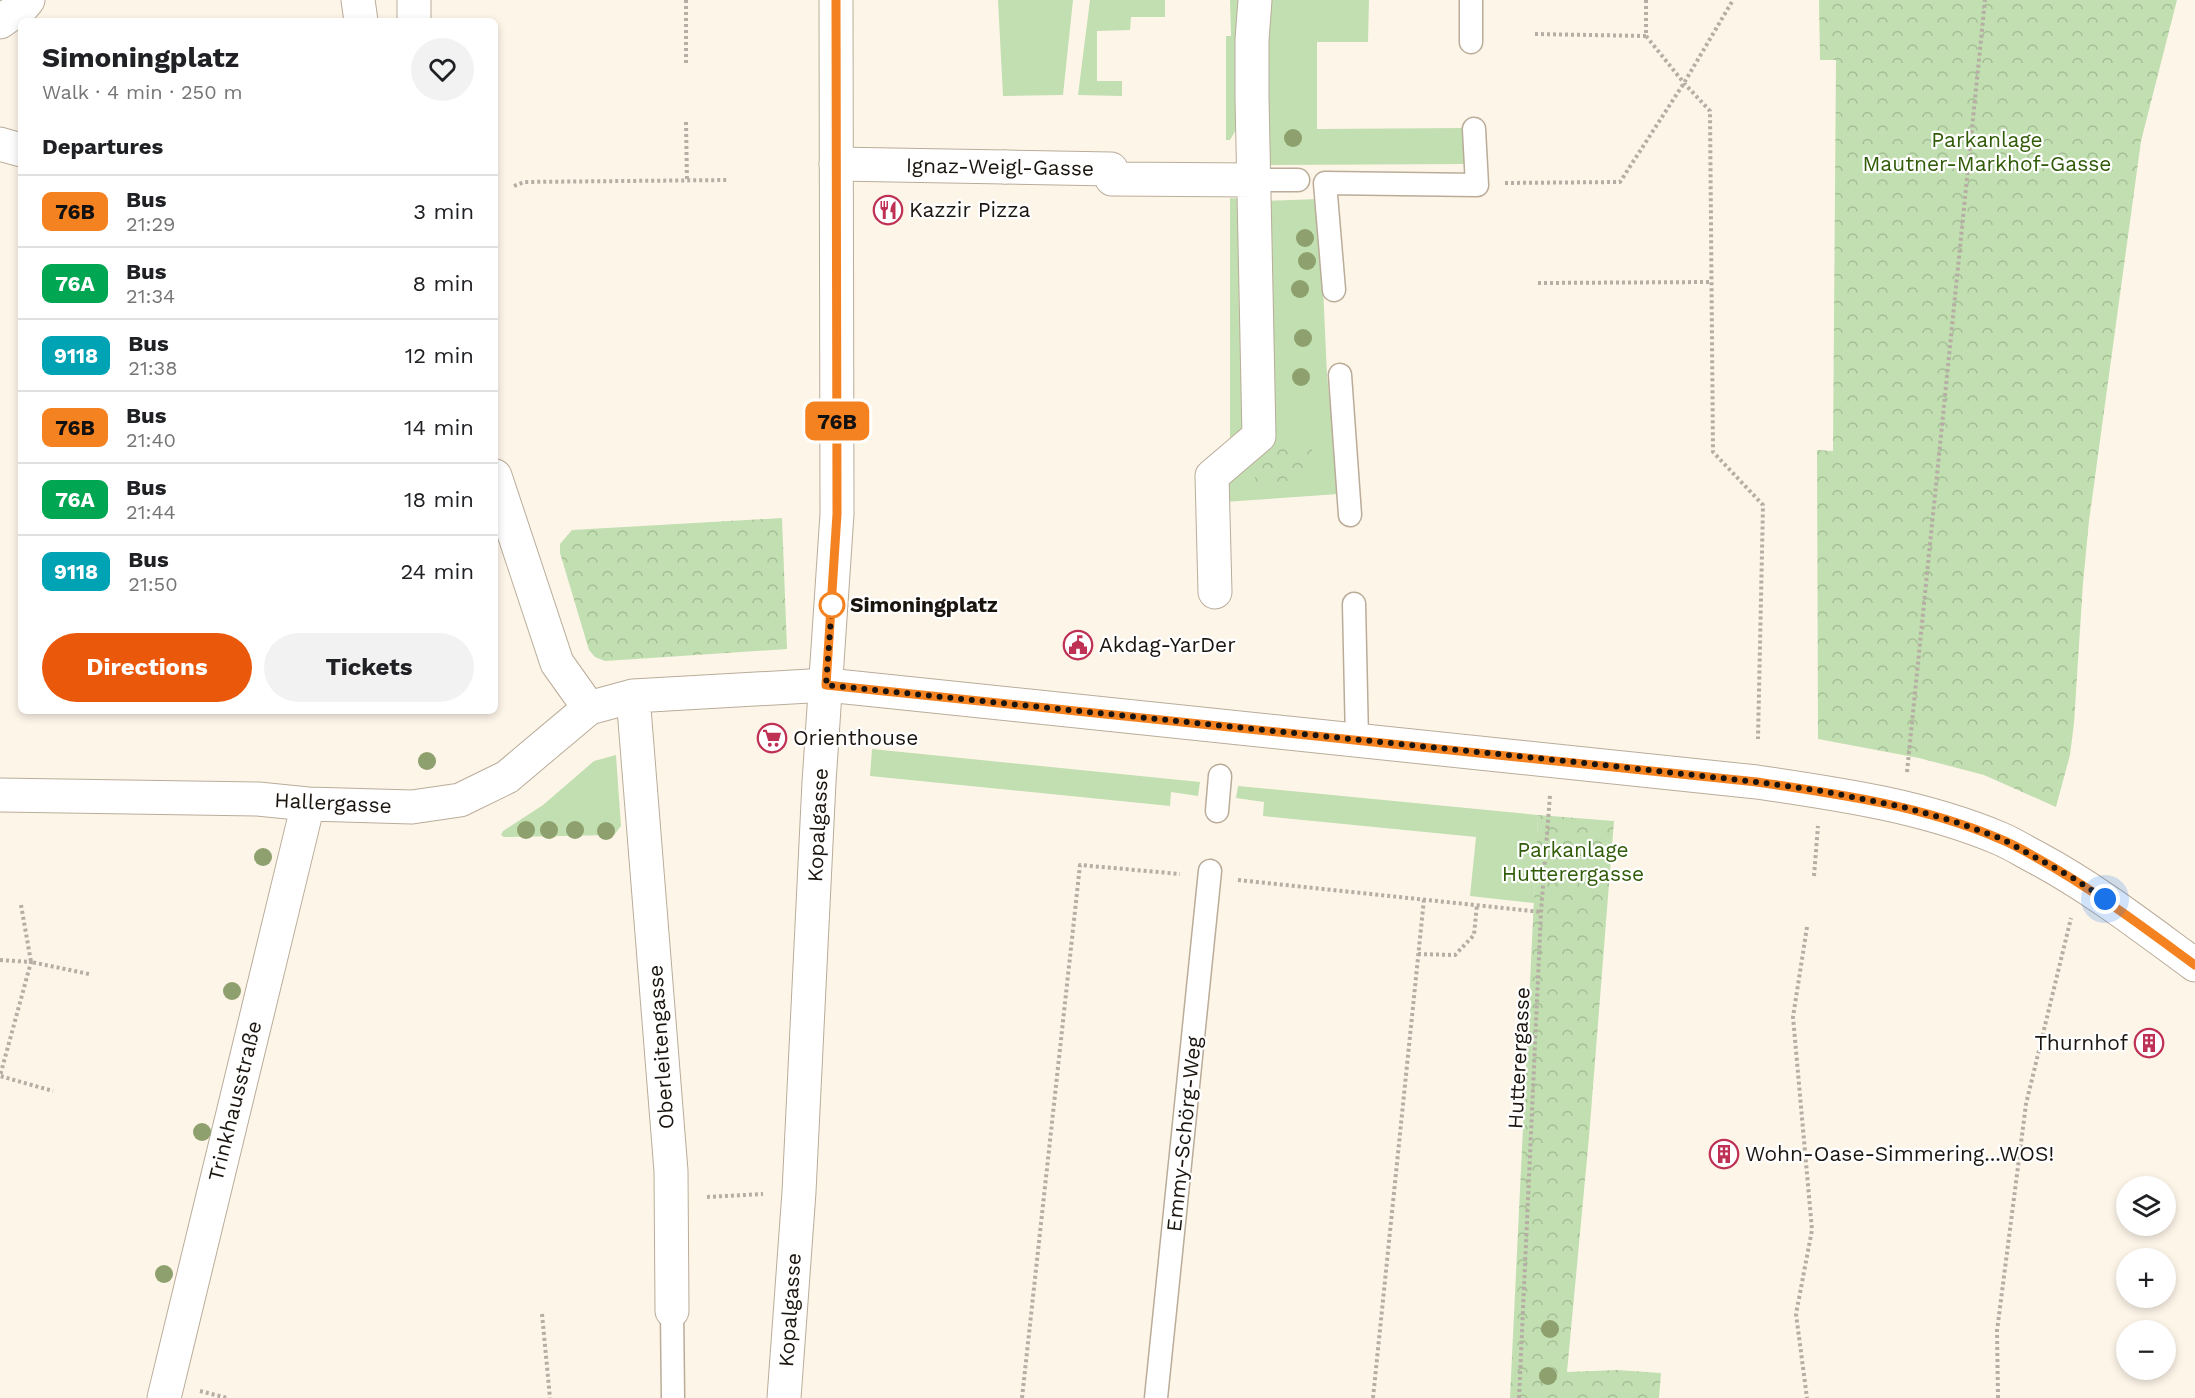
<!DOCTYPE html>
<meta charset="utf-8">
<style>
:root{--surface:#fff;--page:#f2f2f2;--text:#202124;--muted:#757577;--line:#e0e0e0;--accent:#ea580c}
body{margin:0;font-family:"Work Sans",sans-serif;background:var(--page);color:var(--text);height:100vh;display:flex;flex-direction:column;font-size:22px;white-space:nowrap}
*{box-sizing:border-box;margin:0}
p{font-size:20px;color:var(--muted)}
.icon{flex:none;width:33px;height:33px;fill:none;stroke:currentColor;stroke-width:2;stroke-linecap:round;stroke-linejoin:round}
.map{position:relative;flex:1;overflow:hidden}
.panel{position:absolute;left:18px;top:18px;width:480px;height:696px;display:flex;flex-direction:column;background:var(--surface);border-radius:9px;box-shadow:0 3px 9px #0003}
.panel>*{flex:none}
.badge{padding:0 12px;border-radius:9px;font-size:21px;line-height:39px}
.fabs{position:absolute;left:2116px;top:1176px;display:grid;gap:12px}
.fabs a{display:grid;place-items:center;width:60px;height:60px;border-radius:50%;background:var(--surface);box-shadow:0 3px 9px #0003;font-size:30px}
.you{position:absolute;width:30px;height:30px;margin:-15px;border:4px solid #fff;border-radius:50%;background:#1a73e8;box-shadow:0 0 0 9px #1a73e833}
.map>.badge{position:absolute;translate:-50% -50%;box-shadow:0 0 0 3px #fff}
h2{padding:0 24px;font-size:22px;line-height:54px}
.round{display:grid;place-items:center;flex:none;width:63px;height:63px;border-radius:32px;background:var(--page)}
.summary{display:flex;align-items:center;justify-content:space-between;height:102px;padding:0 24px}
h1{font-size:28px;font-weight:700;line-height:45px}
.action{display:flex;gap:12px;margin-top:auto;padding:12px 24px}
.action a{flex:1;height:69px;border-radius:36px;background:var(--accent);color:#fff;font-size:24px;font-weight:700;line-height:69px;text-align:center}
.action a+a{background:var(--page);color:var(--text)}
ul{padding:0;list-style:none}
li{display:flex;align-items:center;gap:18px;height:72px;padding:0 24px;border-top:2px solid var(--line)}
li div{flex:1}
li b{display:block;font-size:22px}
li em{font-style:normal}
li .badge{min-width:66px;font-weight:700;text-align:center}
.map>svg:first-child{display:block}
</style>
<div class="map">
<svg width="2195" height="1398" viewBox="0 0 2195 1398">
<defs>
<pattern id="park-crowns" width="20" height="18" patternUnits="userSpaceOnUse" patternTransform="scale(1.5)"><rect width="20" height="18" fill="#c1dfb0"/><path d="M2 6a3 3 0 1 1 6 0M12 15a3 3 0 1 1 6 0" fill="none" stroke="#a5be96"/></pattern>
</defs>
<rect width="100%" height="100%" fill="#fef5e9"/>
<path fill="#c1dfb0" d="M 998,0 L 1073,0 L 1063,95 L 1003,96 Z
M 1090,0 L 1165,0 L 1165,17 L 1131,17 L 1130,30 L 1097,31 L 1097,81 L 1122,81 L 1122,96 L 1078,95 Z
M 1230,0 L 1241,0 L 1237,128 L 1230,140 L 1226,140 L 1226,36 L 1231,36 Z
M 1271,0 L 1369,0 L 1368,42 L 1317,42 L 1317,129 L 1465,128 L 1467,164 L 1267,165 L 1266,54 Z
M 1230,198 L 1243,199 L 1252,430 L 1230,451 Z
M 1319,199 L 1327,375 L 1339,494 L 1224,502 L 1221,479 L 1265,448 L 1266,201 Z
M 872,749 L 1200,782 L 1198,796 L 1171,792 L 1170,806 L 870,776 Z
M 616,755 L 621,826 L 614,835 L 504,837 L 501,835 L 503,831 L 543,805 L 594,761 Z
M 1238,786 L 1538,815 L 1534,903 L 1470,896 L 1476,837 L 1263,816 L 1264,802 L 1236,798 Z"/>
<path fill="url(#park-crowns)" d="M 1819,0 L 2177,0 L 2141,141 L 2089,521 L 2083,583 L 2074,723 L 2070,755 L 2056,807 L 1984,775 L 1919,758 L 1818,739 L 1817,450 L 1833,451 L 1836,60 L 1820,60 Z
M 1255,447 L 1312,448 L 1315,474 L 1255,489 Z
M 782,518 L 787,649 L 605,661 L 595,657 L 589,650 L 560,553 L 560,544 L 572,530 Z
M 1538,815 L 1614,821 L 1589,1137 L 1567,1372 L 1617,1370 L 1661,1373 L 1659,1398 L 1510,1398 Z"/>
<g fill="none" stroke-linecap="round" stroke-linejoin="round">
<g stroke="#baac99" stroke-width="25">
<path id="service" d="M 1471,42 L 1471,0
M 1254,180 L 1298,180
M 1334,290 L 1325,183 L 1477,185 L 1474,129
M 1340,375 L 1350,515
M 1354,604 L 1357,740
M 1217,811 L 1220,776
M 672,1311 L 673,1398
M 1156,1398 L 1210,871"/>
</g>
<g stroke="#baac99" stroke-width="35">
<path id="pedestrian" d="M 1005,167 L 1111,169 L 1112,179 L 1254,180
M 1215,592 L 1212,476 L 1259,436 L 1252,97 L 1252,40 L 1255,0"/>
</g>
<g stroke="#baac99" stroke-width="35">
<path id="minor" d="M 358,0 L 361,21
M 414,21 L 414,0
M 0,22 L 24,5 L 28,0
M 0,144 L 21,150
M 836,164 L 1005,167
M 495,476 L 557,663 L 589,708
M 633,696 L 671,1171 L 672,1311
M 0,795 L 258,799 L 308,804 L 412,807 L 460,800 L 507,777 L 589,708 L 633,696 L 827,685 L 1757,782 C 1839,794 1923,806 2001,839 C 2013,844 2025,852 2037,858 C 2093,888 2143,927 2195,965
M 164,1398 L 308,804"/>
</g>
<g stroke="#baac99" stroke-width="35">
<path id="tertiary" d="M 784,1398 L 799,1192 L 819,782 L 837,514 L 836,0"/>
</g>
<path stroke="#b6aea4" stroke-width="4" stroke-dasharray="3 3" stroke-linecap="butt" d="M 1646,0 L 1646,36 L 1684,83 L 1710,111 L 1713,452 L 1763,505 L 1758,739
M 1535,34 L 1646,36
M 686,63 L 686,0
M 686,122 L 687,181
M 1505,183 L 1620,182 L 1684,83 L 1733,0
M 514,186 L 524,182 L 727,180
M 1538,283 L 1712,282
M 1907,772 L 1985,0
M 1814,876 L 1818,826
M 1238,880 L 1541,912
M 21,905 L 31,962 L 89,974
M 1807,927 L 1793,1017 L 1812,1230 L 1796,1314 L 1807,1398
M 1418,954 L 1455,955 L 1474,935 L 1477,904
M 0,960 L 31,962 L 0,1076 L 53,1091
M 707,1197 L 763,1194
M 542,1314 L 550,1398
M 200,1391 L 227,1398
M 1022,1398 L 1080,865 L 1180,874
M 1373,1398 L 1424,899
M 1519,1398 L 1541,912 L 1550,795
M 1998,1398 L 1997,1331 L 2026,1104 L 2071,918"/>
<use href="#service" stroke="#fff" stroke-width="22"/>
<use href="#pedestrian" stroke="#fff" stroke-width="33"/>
<use href="#minor" stroke="#fff" stroke-width="33"/>
<use href="#tertiary" stroke="#fff" stroke-width="33"/>
</g>
<g fill="#8da06d">
<circle cx="1293" cy="138" r="9"/>
<circle cx="1305" cy="238" r="9"/>
<circle cx="1307" cy="261" r="9"/>
<circle cx="1300" cy="289" r="9"/>
<circle cx="1303" cy="338" r="9"/>
<circle cx="1301" cy="377" r="9"/>
<circle cx="427" cy="761" r="9"/>
<circle cx="526" cy="830" r="9"/>
<circle cx="549" cy="830" r="9"/>
<circle cx="575" cy="830" r="9"/>
<circle cx="606" cy="831" r="9"/>
<circle cx="263" cy="857" r="9"/>
<circle cx="232" cy="991" r="9"/>
<circle cx="202" cy="1132" r="9"/>
<circle cx="164" cy="1274" r="9"/>
<circle cx="1550" cy="1329" r="9"/>
<circle cx="1548" cy="1376" r="9"/>
</g>
<g fill="none" stroke-linecap="round" stroke-linejoin="round">
<g stroke="#fff" stroke-width="14">
<path id="line" d="M 836,0 L 837,514 L 826,685 L 1757,782 C 1839,794 1923,806 2000,839 C 2013,844 2025,851 2037,858 C 2093,889 2143,927 2195,965"/>
</g>
<use href="#line" stroke="#f58220" stroke-width="9"/>
<path stroke="#1b150f" stroke-width="6" stroke-dasharray="0 10.8" d="M 832,605 L 826,685 L 1575,762 L 1757,782 L 1822,791 L 1903,807 L 1953,821 L 2002,839 L 2073,878 L 2105,899"/>
</g>
<defs>
<g id="restaurant-ring" transform="scale(1.5)"><circle r="9.5" fill="#fff" stroke="#bf3055" stroke-width="1.5"/><path d="M-5-6h1v4h1v-4h1v4h1v-4h1v5L-1.5 .5V6h-2V.5L-5-1ZM5-6V6H3V1.5H1.5Q1.5-4 5-6Z" fill="#bf3055"/></g>
<g id="civic-ring" transform="scale(1.5)"><circle r="9.5" fill="#fff" stroke="#bf3055" stroke-width="1.5"/><path d="M-.6-6.5H3V-4.5H.6V-3L4-1V1h2V6H-6V1h2V-1L-.6-3ZM-1.2 2.5V6h2.4V2.5Z" fill="#bf3055"/></g>
<g id="supermarket-ring" transform="scale(1.5)"><circle r="9.5" fill="#fff" stroke="#bf3055" stroke-width="1.5"/><path d="M-6-5.5h2.5l.6 2H6L4.5 2H-2.5L-4.4-4H-6ZM-1.5 3.2a1.3 1.3 0 1 0 .1 0ZM3 3.2a1.3 1.3 0 1 0 .1 0Z" fill="#bf3055"/></g>
<g id="building-ring" transform="scale(1.5)"><circle r="9.5" fill="#fff" stroke="#bf3055" stroke-width="1.5"/><path d="M-4-6H4V6H1V3H-1V6H-4ZM-2.5-4.3h1.7v1.8h-1.7ZM.8-4.3h1.7v1.8H.8ZM-2.5-1h1.7V.8h-1.7ZM.8-1h1.7V.8H.8Z" fill="#bf3055"/></g>
</defs>
<g fill-rule="evenodd">
<use href="#restaurant-ring" x="888" y="210"/>
<use href="#civic-ring" x="1078" y="645"/>
<use href="#supermarket-ring" x="772" y="738"/>
<use href="#building-ring" x="2149" y="1043"/>
<use href="#building-ring" x="1724" y="1154"/>
</g>
<circle fill="#fff" stroke="#f58220" stroke-width="3" cx="832" cy="605" r="12"/>
<g text-anchor="middle" stroke-width="4.5" stroke-linejoin="round" paint-order="stroke">
<g font-size="21" fill="#305b07" stroke="#fff">
<text x="1987" y="147">Parkanlage<tspan x="1987" dy="24">Mautner-Markhof-Gasse</tspan></text>
<text x="1573" y="857">Parkanlage<tspan x="1573" dy="24">Hutterergasse</tspan></text>
</g>
<g font-size="21" fill="#1b150f" stroke="#fff">
<text transform="translate(1000 167) rotate(1)" y="7">Ignaz-Weigl-Gasse</text>
<text transform="translate(333 803) rotate(3)" y="7">Hallergasse</text>
<text transform="translate(818 825) rotate(-87)" y="7">Kopalgasse</text>
<text transform="translate(661 1047) rotate(-94)" y="7">Oberleitengasse</text>
<text transform="translate(1519 1058) rotate(-87)" y="7">Hutterergasse</text>
<text transform="translate(235 1101) rotate(-76)" y="7">Trinkhausstraße</text>
<text transform="translate(1184 1134) rotate(-84)" y="7">Emmy-Schörg-Weg</text>
<text transform="translate(790 1310) rotate(-86)" y="7">Kopalgasse</text>
</g>
<g font-size="21" fill="#1b150f" stroke="#fff" text-anchor="start">
<text x="909" y="217">Kazzir Pizza</text>
<text x="1099" y="652">Akdag-YarDer</text>
<text x="793" y="745">Orienthouse</text>
<text x="2128" y="1050" text-anchor="end">Thurnhof</text>
<text x="1745" y="1161">Wohn-Oase-Simmering...WOS!</text>
</g>
<g font-size="21" font-weight="bold" fill="#1b150f" stroke="#fff" text-anchor="start">
<text x="850" y="612">Simoningplatz</text>
</g>
</g>
</svg>
<div class="fabs">
<a><svg class="icon" aria-label="layers" viewBox="0 0 24 24"><path d="M12 4l9 5-9 5-9-5zM3 14l9 5 9-5"/></svg></a>
<a>+</a>
<a>−</a>
</div>
<div class="you" style="left:2105px;top:899px"></div>
<b class="badge" style="left:837px;top:421px;background:#f58220;color:#111">76B</b>
<section class="panel">
<div class="summary"><div><h1>Simoningplatz</h1><p>Walk · 4 min · 250 m</p></div><a class="round"><svg class="icon" aria-label="heart" viewBox="0 0 24 24"><path d="M12 20l-8-8c-3-5 5-10 8-4 3-6 11-1 8 4z"/></svg></a></div>
<h2>Departures</h2>
<ul>
<li><span class="badge" style="background:#f58220;color:#111">76B</span><div><b>Bus</b><p>21:29</p></div><em>3 min</em></li>
<li><span class="badge" style="background:#00a651;color:#fff">76A</span><div><b>Bus</b><p>21:34</p></div><em>8 min</em></li>
<li><span class="badge" style="background:#00a3b4;color:#fff">9118</span><div><b>Bus</b><p>21:38</p></div><em>12 min</em></li>
<li><span class="badge" style="background:#f58220;color:#111">76B</span><div><b>Bus</b><p>21:40</p></div><em>14 min</em></li>
<li><span class="badge" style="background:#00a651;color:#fff">76A</span><div><b>Bus</b><p>21:44</p></div><em>18 min</em></li>
<li><span class="badge" style="background:#00a3b4;color:#fff">9118</span><div><b>Bus</b><p>21:50</p></div><em>24 min</em></li>
</ul>
<div class="action"><a>Directions</a><a>Tickets</a></div>
</section>
</div>
